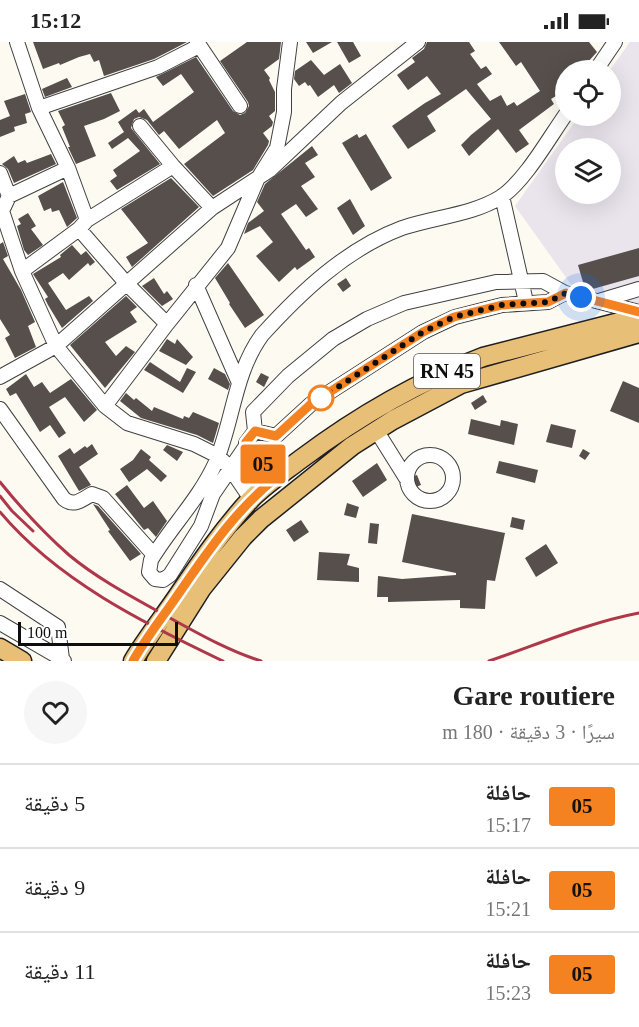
<!DOCTYPE html>
<html lang="ar">
<meta charset="utf-8">
<style>
:root{--surface:#fff;--page:#f6f6f6;--text:#222;--muted:#767676;--line:#e0e0e0}
body{margin:0;font-family:"Times New Roman","Noto Naskh Arabic",serif;background:var(--page);color:var(--text);direction:rtl;height:100vh;display:flex;flex-direction:column;font-size:22px;white-space:nowrap}
*{box-sizing:border-box;margin:0}
p{font-size:20px;color:var(--muted)}
.icon{flex:none;width:33px;height:33px;fill:none;stroke:currentColor;stroke-width:2;stroke-linecap:round;stroke-linejoin:round}
.map{position:relative;height:619px;overflow:hidden;direction:ltr}
.drawer{display:flex;flex-direction:column;background:var(--surface);flex:1}
.drawer>*{flex:none}
.badge{padding:0 12px;border-radius:4px;font-size:21px;line-height:39px}
.controls{position:absolute;left:555px;top:18px;display:grid;gap:12px}
.controls a{display:grid;place-items:center;width:66px;height:66px;border-radius:50%;background:var(--surface);box-shadow:0 6px 24px #0002;font-size:30px}
.scale{position:absolute;left:18px;bottom:15px;width:160px;box-sizing:border-box;padding-left:6px;border:3px solid #0e0e0e;border-top:0;font-size:16px;line-height:21px;white-space:nowrap;color:#0e0e0e;-webkit-text-stroke:4px #fff;paint-order:stroke}
.you{position:absolute;width:30px;height:30px;margin:-15px;border:4px solid #fff;border-radius:50%;background:#1a73e8;box-shadow:0 0 0 9px #1a73e833}
.map>.badge{position:absolute;translate:-50% -50%;box-shadow:0 0 0 3px #fff}
.round{display:grid;place-items:center;flex:none;width:63px;height:63px;border-radius:32px;background:var(--page)}
.head{display:flex;align-items:center;justify-content:space-between;height:102px;padding:0 24px}
h1{font-size:28px;font-weight:800;line-height:45px}
ul{padding:0;list-style:none}
li{display:flex;align-items:center;gap:18px;height:84px;padding:0 24px;border-top:2px solid var(--line)}
li div{flex:1}
li b{display:block;font-size:22px}
li em{font-style:normal}
li .badge{min-width:66px;font-weight:700;text-align:center}
.status{display:flex;justify-content:space-between;align-items:center;height:42px;padding:0 30px;background:var(--surface);direction:ltr}
.status svg{height:16px;fill:currentColor}
.map>svg:first-child{display:block}
</style>
<div class="status"><b>15:12</b><svg viewBox="0 0 49 12"><path d="M0 12V9h3v3zM5 12V6h3v6zM10 12V3h3v9zM15 12V0h3v12zM26 1h20v11H26zM47 4h2v5h-2z"/></svg></div>
<div class="map">
<svg width="639" height="619" viewBox="0 0 639 619">
<rect width="100%" height="100%" fill="#fdfaf2"/>
<path fill="#eae4ec" fill-rule="evenodd" d="M 630,0 L 639,0 L 639,262 L 575,248 L 515,164 L 579,74 L 610,74 L 610,28 ZM 566,106 L 610,106 L 610,152 L 566,152 Z"/>
<path fill="#564f4c" d="M 33,0 L 187,0 L 154,17 L 104,34 L 99,18 L 94,20 L 90,12 L 79,15 L 60,23 L 59,21 L 43,27 Z
M 247,0 L 281,0 L 279,17 L 264,28 L 270,36 L 269,38 L 275,50 L 275,69 L 269,74 L 273,80 L 272,84 L 263,91 L 269,99 L 268,103 L 253,128 L 213,154 L 184,122 L 225,91 L 217,78 L 179,107 L 164,89 L 159,93 L 147,78 L 139,75 L 134,77 L 131,86 L 160,122 L 117,148 L 110,139 L 117,134 L 113,128 L 140,109 L 128,96 L 112,107 L 108,101 L 124,90 L 118,80 L 136,67 L 139,71 L 144,67 L 153,80 L 194,50 L 181,32 L 163,44 L 156,35 L 196,15 L 233,69 L 240,73 L 245,71 L 249,64 L 248,60 L 220,19 Z
M 306,0 L 332,0 L 313,11 Z
M 337,0 L 353,0 L 361,14 L 349,21 Z
M 427,0 L 469,0 L 475,9 L 470,12 L 481,27 L 486,24 L 492,32 L 477,42 L 490,59 L 501,53 L 507,64 L 514,60 L 517,64 L 540,49 L 521,20 L 516,24 L 499,0 L 589,0 L 597,10 L 586,22 L 588,25 L 587,28 L 566,28 L 566,48 L 551,57 L 554,62 L 519,88 L 529,102 L 516,111 L 498,87 L 469,114 L 461,103 L 471,93 L 491,77 L 466,47 L 427,74 L 436,89 L 408,107 L 392,84 L 425,61 L 441,52 L 427,34 L 408,48 L 397,33 L 415,20 L 412,16 L 424,7 Z
M 311,18 L 324,33 L 340,22 L 352,41 L 339,51 L 334,43 L 318,55 L 310,43 L 308,44 L 305,40 L 299,44 L 294,37 L 295,29 Z
M 67,36 L 72,45 L 45,55 L 42,47 Z
M 111,51 L 120,69 L 104,77 L 84,84 L 96,114 L 76,122 L 68,105 L 70,105 L 62,85 L 65,83 L 58,69 Z
M 25,52 L 31,70 L 25,72 L 27,81 L 14,85 L 15,89 L 0,95 L 0,78 L 10,74 L 4,59 Z
M 357,92 L 359,96 L 366,92 L 392,136 L 371,149 L 342,101 Z
M 312,104 L 318,113 L 305,121 L 315,135 L 301,144 L 318,167 L 306,175 L 296,162 L 281,172 L 306,208 L 309,206 L 315,215 L 297,228 L 295,225 L 279,240 L 256,214 L 273,200 L 260,184 L 244,192 L 248,181 L 264,169 L 257,160 L 265,142 Z
M 51,112 L 56,122 L 14,141 L 8,127 L 2,122 L 14,114 L 18,121 L 25,118 L 27,121 Z
M 171,136 L 199,165 L 132,225 L 126,215 L 148,201 L 121,167 Z
M 63,140 L 77,176 L 67,185 L 59,168 L 52,170 L 51,166 L 44,169 L 38,154 Z
M 350,157 L 365,184 L 353,193 L 337,166 Z
M 28,171 L 36,184 L 31,187 L 43,203 L 28,213 L 24,208 L 17,184 L 21,182 L 18,177 Z
M 3,200 L 8,214 L 3,217 L 21,248 L 35,280 L 28,284 L 36,305 L 15,316 L 5,296 L 10,293 L 0,277 L 0,202 Z
M 72,203 L 81,213 L 86,209 L 95,220 L 90,224 L 88,221 L 69,238 L 63,231 L 48,241 L 66,268 L 89,254 L 93,259 L 62,286 L 48,263 L 45,257 L 48,255 L 33,232 L 61,215 L 60,213 Z
M 639,206 L 639,234 L 589,248 L 585,247 L 578,223 Z
M 228,221 L 264,273 L 245,286 L 229,262 L 230,261 L 215,236 Z
M 154,236 L 164,252 L 167,249 L 173,257 L 162,264 L 140,242 L 142,244 Z
M 346,236 L 351,244 L 343,250 L 337,242 Z
M 126,254 L 137,265 L 130,270 L 137,280 L 105,300 L 116,314 L 126,304 L 135,310 L 105,346 L 70,303 Z
M 167,297 L 175,302 L 177,297 L 193,315 L 186,323 L 159,309 Z
M 150,320 L 180,340 L 187,326 L 196,330 L 183,351 L 144,328 Z
M 214,326 L 225,332 L 230,342 L 228,348 L 208,337 Z
M 261,331 L 269,335 L 264,345 L 256,340 Z
M 26,332 L 34,345 L 42,340 L 50,351 L 71,337 L 97,368 L 84,380 L 65,355 L 49,365 L 66,391 L 59,396 L 50,383 L 40,390 L 16,351 L 10,354 L 6,347 Z
M 623,339 L 639,346 L 639,381 L 610,369 Z
M 126,351 L 134,358 L 136,356 L 152,369 L 154,365 L 183,377 L 184,374 L 189,376 L 193,370 L 219,381 L 213,401 L 197,393 L 141,376 L 120,359 Z
M 483,353 L 487,360 L 475,368 L 471,361 Z
M 471,377 L 500,384 L 501,378 L 518,382 L 514,403 L 468,392 Z
M 551,382 L 576,388 L 572,406 L 546,400 Z
M 92,402 L 98,412 L 79,425 L 91,443 L 79,449 L 58,414 L 70,406 L 74,412 L 85,404 L 87,406 Z
M 167,403 L 183,410 L 177,419 L 163,408 Z
M 141,407 L 151,415 L 149,418 L 167,434 L 161,440 L 147,427 L 129,440 L 120,427 L 133,418 Z
M 583,407 L 590,411 L 585,418 L 579,414 Z
M 499,419 L 538,428 L 535,441 L 496,431 Z
M 377,421 L 387,438 L 363,455 L 352,439 Z
M 417,433 L 421,443 L 408,448 L 406,445 L 414,441 L 414,434 Z
M 127,443 L 144,466 L 153,459 L 167,479 L 156,495 L 148,486 L 144,488 L 115,452 Z
M 347,461 L 359,465 L 356,476 L 344,473 Z
M 93,462 L 98,464 L 141,512 L 130,519 L 108,489 L 110,488 Z
M 412,472 L 505,491 L 495,539 L 487,538 L 485,567 L 460,566 L 460,558 L 388,560 L 388,555 L 377,555 L 378,534 L 402,537 L 456,533 L 456,531 L 402,520 Z
M 512,475 L 525,478 L 523,488 L 510,485 Z
M 301,478 L 309,490 L 294,500 L 286,488 Z
M 370,481 L 379,482 L 377,502 L 368,501 Z
M 546,502 L 558,521 L 536,535 L 525,516 Z
M 319,510 L 350,512 L 347,523 L 359,526 L 359,540 L 317,538 Z"/>
<g fill="none" stroke-linecap="round" stroke-linejoin="round">
<g stroke="#414141" stroke-width="16">
<path id="minor" d="M 17,0 L 39,66 L 68,126 L 87,178
M 197,0 L 240,64
M 596,28 L 615,0
M 39,66 L 158,25 L 199,4
M 140,84 L 173,124
M 0,131 L 9,154 L 2,169 L 22,229 L 56,304 L 105,364 L 167,282 L 126,241 L 79,187
M 9,154 L 68,126
M 502,154 L 526,260
M 22,229 L 79,187 L 87,178 L 173,124 L 212,166
M 196,243 L 239,341
M 599,259 L 639,247
M 167,282 L 228,206 L 257,138 L 277,106 L 284,70 L 284,47 L 290,0
M 0,335 L 56,304 L 212,166 L 270,128 L 341,61 L 418,0
M 105,364 L 127,381 L 194,402 L 218,414 L 230,426 L 251,457
M 0,367 L 64,457 C 74,465 81,458 92,452 L 103,456 L 154,513
M 376,388 L 406,436
M 255,389 L 276,394 L 311,362 L 423,290 L 455,275 L 502,263 L 548,260 L 565,251
M 246,404 L 213,452 L 201,484 L 170,533 L 163,538 L 155,537 L 149,530 L 151,518 C 170,486 199,457 215,422 C 233,381 234,331 262,293 C 301,250 346,207 402,186 C 434,175 472,173 501,155 C 525,139 549,96 566,72
M407 436a23 23 0 1 1 46 0a23 23 0 1 1-46 0Z
M 277,435 L 247,407 L 246,401 L 255,389 L 253,370 L 288,334 L 333,297 L 367,277 L 404,261 L 496,240 L 543,239 L 565,251 L 639,270
M 0,547 L 58,585 L 62,617 L 64,619
M 0,581 L 62,617"/>
</g>
<g stroke="#1f1f1f" stroke-width="21">
<path id="major" d="M 0,606 L 22,619
M 133,619 C 146,597 162,577 177,555 C 200,521 223,487 251,457 C 266,442 284,430 301,417 C 357,375 417,340 483,315 L 639,275
M 156,619 L 202,546 L 243,495 L 261,477 L 352,404 L 393,378 L 461,342 L 639,291"/>
</g>
<use href="#minor" stroke="#fff" stroke-width="14"/>
<use href="#major" stroke="#e8bf77" stroke-width="18"/>
<path stroke="#ae374a" stroke-width="3" d="M 0,440 C 21,466 44,491 69,513 C 99,538 136,557 170,576 C 199,592 229,609 261,619
M 0,454 L 12,469 L 33,489
M 0,470 C 57,538 143,581 223,619
M 489,619 C 539,602 587,581 639,571"/>
</g>
<g fill="none" stroke-linecap="round" stroke-linejoin="round">
<g stroke="#fff" stroke-width="14">
<path id="line" d="M 133,619 C 146,596 162,576 177,554 C 206,512 236,467 277,435 L 247,407 L 246,400 L 255,389 L 276,394 L 311,362 L 423,290 L 454,275 L 502,263 L 548,260 L 566,251 L 639,270"/>
</g>
<use href="#line" stroke="#f58220" stroke-width="9"/>
<path stroke="#0e0e0e" stroke-width="6" stroke-dasharray="0 10.8" d="M 321,356 L 423,290 L 454,275 L 502,263 L 548,260 L 566,251 L 581,255"/>
</g>
<circle fill="#fff" stroke="#f58220" stroke-width="3" cx="321" cy="356" r="12"/>
<g text-anchor="middle" stroke-width="6" stroke-linejoin="round" paint-order="stroke">
<rect fill="#fff" stroke="#565656" stroke-width="1.5" x="414" y="312" width="66" height="34" rx="4.5"/>
<g font-size="20" font-weight="bold" fill="#0e0e0e">
<text x="447" y="336">RN 45</text>
</g>
</g>
</svg>
<div class="controls">
<a><svg class="icon" aria-label="locate" viewBox="0 0 24 24"><circle cx="12" cy="12" r="6"/><path d="M12 2v4M12 18v4M2 12h4M18 12h4"/></svg></a>
<a><svg class="icon" aria-label="layers" viewBox="0 0 24 24"><path d="M12 4l9 5-9 5-9-5zM3 14l9 5 9-5"/></svg></a>
</div>
<div class="scale">100 m</div>
<div class="you" style="left:581px;top:255px"></div>
<b class="badge" style="left:263px;top:422px;background:#f58220;color:#111">05</b>
</div>
<section class="drawer">
<div class="head"><div><h1>Gare routiere</h1><p>سيرًا · 3 دقيقة · 180 m</p></div><a class="round"><svg class="icon" aria-label="heart" viewBox="0 0 24 24"><path d="M12 20l-8-8c-3-5 5-10 8-4 3-6 11-1 8 4z"/></svg></a></div>
<ul>
<li><span class="badge" style="background:#f58220;color:#111">05</span><div><b>حافلة</b><p>15:17</p></div><em>5 دقيقة</em></li>
<li><span class="badge" style="background:#f58220;color:#111">05</span><div><b>حافلة</b><p>15:21</p></div><em>9 دقيقة</em></li>
<li><span class="badge" style="background:#f58220;color:#111">05</span><div><b>حافلة</b><p>15:23</p></div><em>11 دقيقة</em></li>
</ul>
</section>
